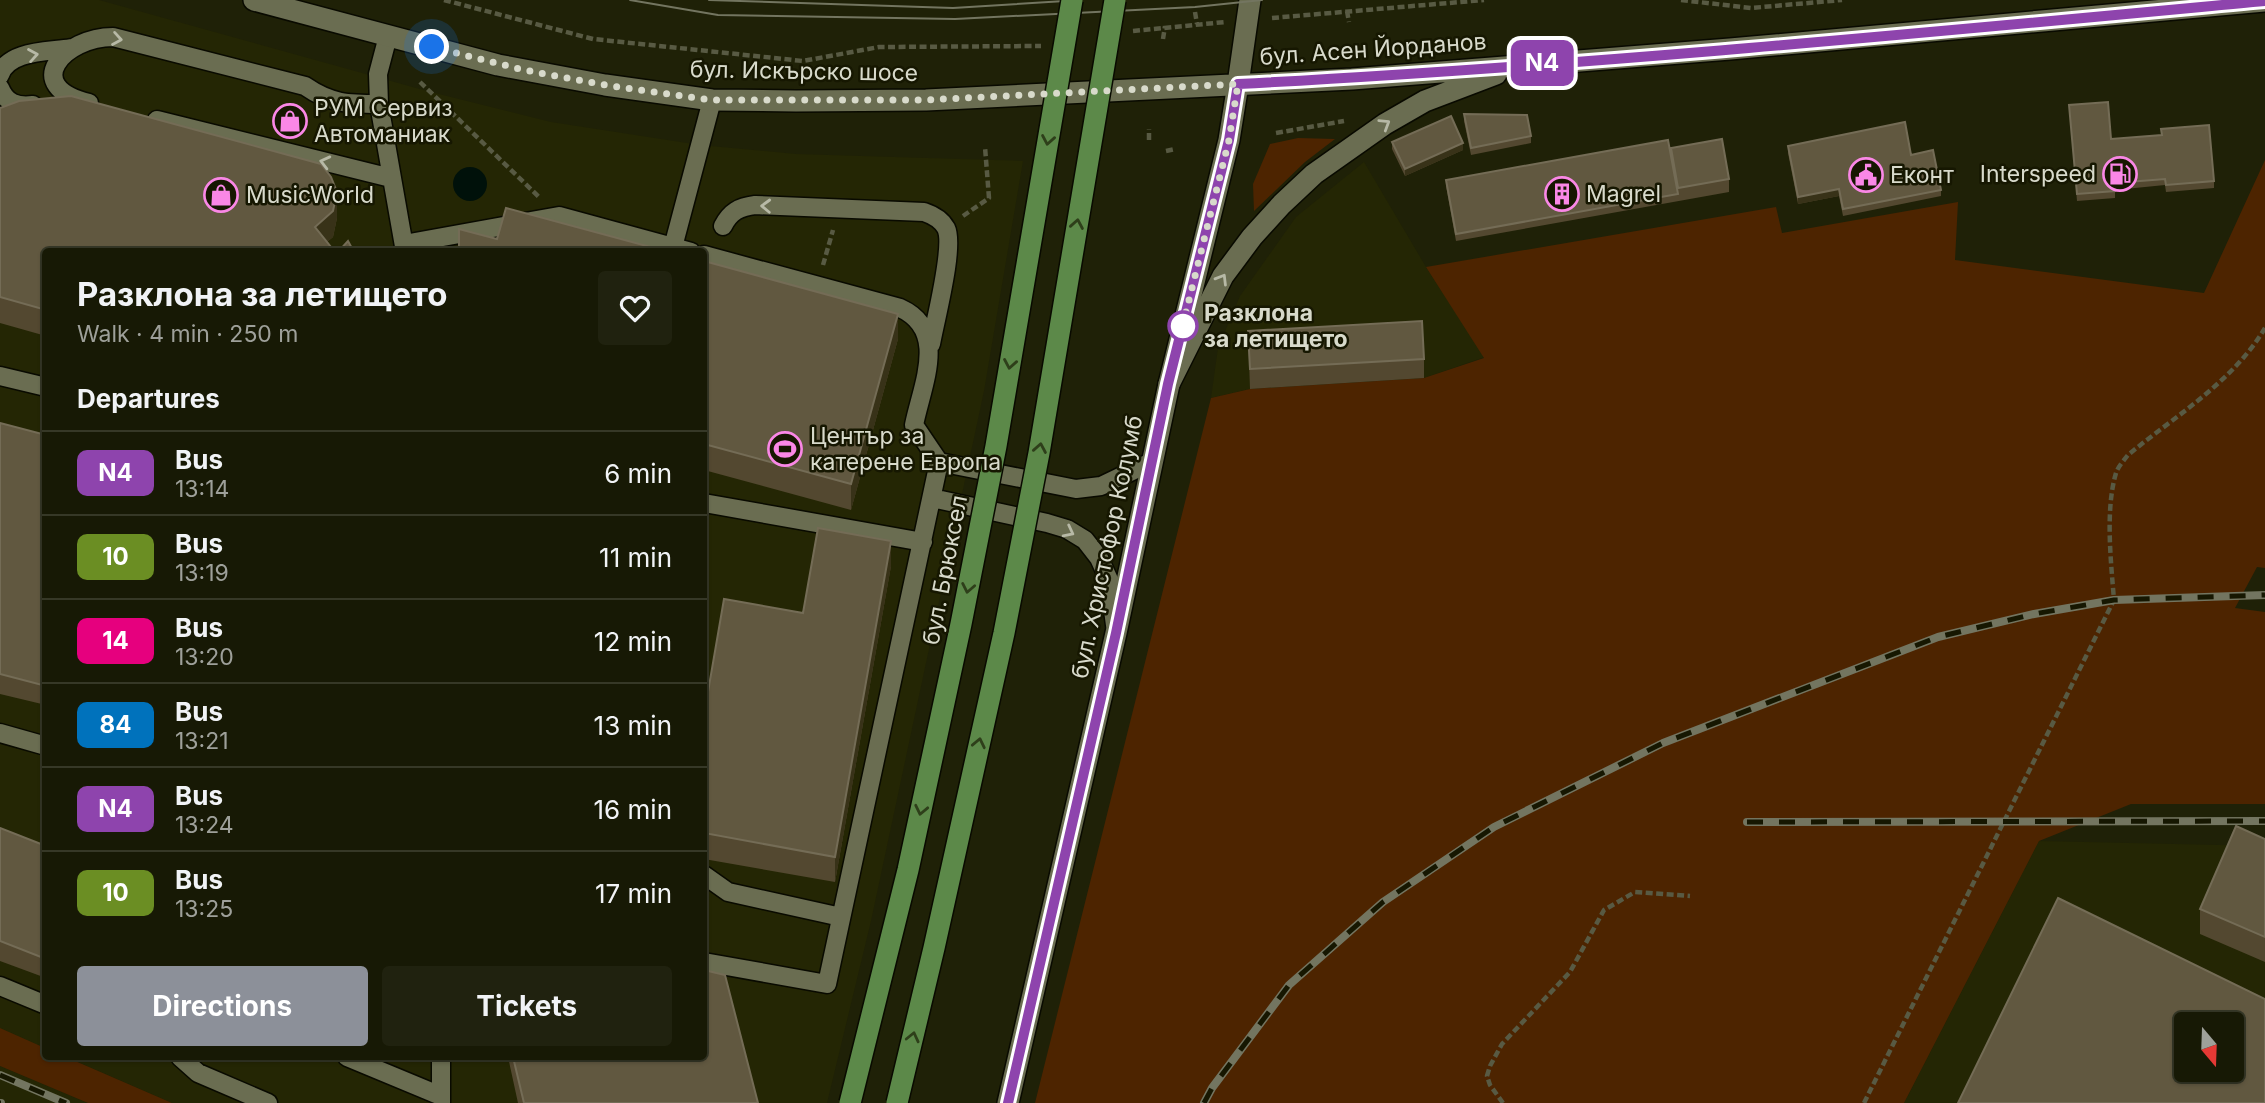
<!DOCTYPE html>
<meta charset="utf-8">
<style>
:root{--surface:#171905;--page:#20220f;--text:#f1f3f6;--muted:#9ea09a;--line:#363827;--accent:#8c9099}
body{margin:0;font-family:Inter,sans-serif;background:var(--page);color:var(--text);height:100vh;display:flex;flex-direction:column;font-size:26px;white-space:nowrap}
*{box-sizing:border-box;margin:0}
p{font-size:23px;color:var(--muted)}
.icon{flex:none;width:38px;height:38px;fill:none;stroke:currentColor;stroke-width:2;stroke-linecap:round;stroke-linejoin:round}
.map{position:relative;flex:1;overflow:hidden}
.details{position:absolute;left:42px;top:248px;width:665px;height:812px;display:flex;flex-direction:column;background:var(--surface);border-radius:7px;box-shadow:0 2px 5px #0004,0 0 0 2px var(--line)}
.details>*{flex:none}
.badge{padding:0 14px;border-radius:10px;font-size:24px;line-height:46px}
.needle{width:46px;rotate:161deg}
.buttons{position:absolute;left:2174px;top:1012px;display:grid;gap:14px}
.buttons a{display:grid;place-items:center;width:70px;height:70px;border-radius:7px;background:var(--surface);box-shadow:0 2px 5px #0004,0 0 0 2px var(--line);font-size:35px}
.you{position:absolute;width:35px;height:35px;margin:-18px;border:5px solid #fff;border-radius:50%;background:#1a73e8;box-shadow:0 0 0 10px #1a73e833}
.map>.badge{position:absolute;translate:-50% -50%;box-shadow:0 0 0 4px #fff}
h2{padding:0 35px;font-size:26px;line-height:63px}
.round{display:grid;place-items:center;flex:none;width:74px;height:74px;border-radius:7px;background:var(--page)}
.overview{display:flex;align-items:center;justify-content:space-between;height:119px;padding:0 35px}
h1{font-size:33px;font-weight:700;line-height:52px}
.button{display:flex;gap:14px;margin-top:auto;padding:14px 35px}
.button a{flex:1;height:80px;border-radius:7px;background:var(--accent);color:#fff;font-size:28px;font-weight:700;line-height:80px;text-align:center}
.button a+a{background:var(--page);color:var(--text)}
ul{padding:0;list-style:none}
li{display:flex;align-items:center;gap:21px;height:84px;padding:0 35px;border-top:2px solid var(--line)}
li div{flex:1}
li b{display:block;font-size:26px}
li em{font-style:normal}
li .badge{min-width:77px;font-weight:700;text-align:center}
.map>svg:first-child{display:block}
</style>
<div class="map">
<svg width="2265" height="1103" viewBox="0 0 2265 1103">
<rect width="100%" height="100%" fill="#1f2107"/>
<path fill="#242604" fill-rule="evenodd" d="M 0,0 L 99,0 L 427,91 L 551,122 L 700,145 L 796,154 L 1023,161 L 984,391 L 871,921 L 827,1103 L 172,1103 L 66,1057 L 704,1057 L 704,252 L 46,252 L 45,1048 L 0,1028 Z
M 1364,162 L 1426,267 L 1485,357 L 1424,378 L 1250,389 L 1211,398 L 1218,348 L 1240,296 L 1296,217 Z
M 2039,841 L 2265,846 L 2265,1103 L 1904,1103 ZM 2186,1024 L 2231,1024 L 2231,1069 L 2186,1069 Z
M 0,1066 L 88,1103 L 0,1103 Z"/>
<path fill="#4d2400" d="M 1298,138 L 1335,139 L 1305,162 L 1254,211 L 1253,184 L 1270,144 Z
M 2265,160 L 2265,568 L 2257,567 L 2235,608 L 2265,612 L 2265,804 L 2131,804 L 2039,841 L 1904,1103 L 1035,1103 L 1211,398 L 1250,389 L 1424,378 L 1484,358 L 1426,267 L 1776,207 L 1782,233 L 1958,202 L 1955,260 L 2204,293 Z
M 0,1028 L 45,1048 L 46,1057 L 66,1057 L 172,1103 L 88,1103 L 0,1066 Z"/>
<path fill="#00110a" d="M453 184a17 17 0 1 1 34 0a17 17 0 1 1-34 0Z"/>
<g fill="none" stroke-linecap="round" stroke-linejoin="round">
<g stroke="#090a00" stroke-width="21">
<path id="service" d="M 388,36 L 378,74 L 379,104 L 405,252
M 0,75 C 8,50 49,52 71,48
M 0,88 C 6,103 17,107 33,105
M 89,103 C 20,86 64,37 113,37 L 305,86 C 331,104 348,104 379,104
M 157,120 L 391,178
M 723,226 C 730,212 739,207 755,205 L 924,212 C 933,215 941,219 946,228 C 955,246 935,321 931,344
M 404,244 L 559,216 L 691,252
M 673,247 L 712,100
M 704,255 L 900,308 C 949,330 922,385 914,425 L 939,462 L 827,984 L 704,962
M 0,376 L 46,387
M 939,462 L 1076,489 L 1101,486 L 1151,462
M 932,498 L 1047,523 L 1067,529 L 1085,540 L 1099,558 L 1109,580 L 1115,625
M 704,503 L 923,542
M 0,733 L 46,746
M 704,875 L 728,892 L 841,917
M 0,986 L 46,1005
M 180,1057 L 198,1073 L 268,1103
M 347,1057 L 441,1096
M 441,1103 L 441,1057"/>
</g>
<g stroke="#090a00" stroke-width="24">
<path id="tertiary" d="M 1008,1103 L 1116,633 L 1169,384 L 1229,140 L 1238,84"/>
</g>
<g stroke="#090a00" stroke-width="24">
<path id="secondary" d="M 254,0 L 498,65 L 605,85 L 712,100 L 796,101 L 926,100 L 1352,79 L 1730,49 L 2265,1
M 1238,84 L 1250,0
M 1169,384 L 1223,276 L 1252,237 L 1282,204 L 1314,174 L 1385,124 L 1425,101 L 1496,74"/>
</g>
<path stroke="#585a43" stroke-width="4.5" stroke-dasharray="7 3.5" stroke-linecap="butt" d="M 444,0 L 593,39 L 803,61 L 879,47 L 1041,46
M 1681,0 L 1751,8 L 1842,0
M 1347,11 L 1349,22
M 1195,12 L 1197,24
M 1272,18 L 1484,0
M 1133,31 L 1225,22
M 1163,39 L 1165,26
M 420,82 L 540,198
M 1276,133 L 1344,121
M 1149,140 L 1149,129
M 1166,151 L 1175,149
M 963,216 L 989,198 L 985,147
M 823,265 L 833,230
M 1503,1103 L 1490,1085 L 1487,1076 L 1490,1066 L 1502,1044 L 1570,972 L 1604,910 L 1635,892 L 1690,896
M 1864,1103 L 2114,600 C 2111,562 2105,510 2116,473 C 2118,467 2124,460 2128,455 C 2175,416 2233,382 2265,328"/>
<use href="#service" stroke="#6a6d51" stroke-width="18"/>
<use href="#tertiary" stroke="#6a6d51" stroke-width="21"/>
<use href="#secondary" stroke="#6a6d51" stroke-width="21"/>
<path stroke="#737560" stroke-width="2" d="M 630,0 L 718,15 L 955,19 L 1195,7 L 1262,0
M 709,0 L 953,8 L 1081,0"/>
<g stroke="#737560" stroke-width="8">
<path id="rail" d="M 1747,822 L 2265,821
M 0,1075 L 66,1103
M 0,1103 L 1,1103
M 1204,1103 L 1212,1088 L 1289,985 L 1383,902 L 1494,827 L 1663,743 L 1938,637 L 2034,614 L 2114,600 L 2265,595"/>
</g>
<use href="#rail" stroke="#161701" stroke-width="5" stroke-dasharray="16" stroke-linecap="butt"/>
<g stroke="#090a00" stroke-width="24" stroke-linecap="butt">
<path id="primary-bridge" d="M 850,1103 L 908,870 L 961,624 L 996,446 L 1072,0
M 897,1103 L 934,948 L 1004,633 L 1039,453 L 1115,0"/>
</g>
<use href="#primary-bridge" stroke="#5c8949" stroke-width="21"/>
</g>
<path fill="#534830" d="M 2069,105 L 2111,139 L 2214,181 L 2214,188 L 2166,192 L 2165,185 L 2115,190 L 2115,198 L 2077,201 Z
M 0,108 L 337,218 L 333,237 L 327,242 L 46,252 L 46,336 L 0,323 Z
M 1464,114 L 1531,136 L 1531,143 L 1471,155 L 1464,121 Z
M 1392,142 L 1463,150 L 1405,176 L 1392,149 Z
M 1788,146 L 1941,190 L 1941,196 L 1843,216 L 1839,196 L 1798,204 L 1788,153 Z
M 1671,148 L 1729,179 L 1729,192 L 1456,241 L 1446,186 L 1446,180 L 1671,156 Z
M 704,261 L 898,339 L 851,510 L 704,470 Z
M 1248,331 L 1424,359 L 1424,378 L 1250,389 Z
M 0,423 L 46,435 L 46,705 L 0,694 Z
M 891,566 L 835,882 L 704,859 L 704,715 L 803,613 Z
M 0,828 L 46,846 L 46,978 L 0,961 Z
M 2265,839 L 2265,962 L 2200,934 L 2200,909 Z
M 508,1057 L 704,1057 L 758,1103 L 518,1103 Z"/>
<path fill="#383218" d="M 1463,143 L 1463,150 L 1405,176 L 1405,169 Z
M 1839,189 L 1839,196 L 1798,204 L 1798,197 Z
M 337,192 L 337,218 L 333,237 L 315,252 L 315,227 Z
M 898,314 L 898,339 L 851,510 L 851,484 Z
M 891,541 L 891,566 L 835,882 L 835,857 Z"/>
<path fill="#615840" stroke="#746c56" stroke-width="2" fill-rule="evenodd" d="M 71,96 L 321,164 L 331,177 L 337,192 L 333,211 L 315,227 L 335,252 L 46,252 L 46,310 L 0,297 L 0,108 L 19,101 Z
M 2108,102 L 2111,139 L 2162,135 L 2161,129 L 2209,125 L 2214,181 L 2166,185 L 2165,179 L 2115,183 L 2115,191 L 2077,194 L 2069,105 Z
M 1464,114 L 1527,115 L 1531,136 L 1471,148 Z
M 1451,116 L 1463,143 L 1405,169 L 1392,142 Z
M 1905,122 L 1911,155 L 1933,150 L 1941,190 L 1843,209 L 1839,189 L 1798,197 L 1788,146 Z
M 1722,139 L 1729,179 L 1678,188 L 1671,148 Z
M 1668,140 L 1678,194 L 1456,234 L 1446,180 Z
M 506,208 L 669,252 L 459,252 L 459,229 L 497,239 Z
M 348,241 L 354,252 L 338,252 Z
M 704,261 L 898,314 L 851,484 L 704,444 Z
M 1422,321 L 1424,359 L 1250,369 L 1248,331 Z
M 0,423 L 46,435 L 46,686 L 0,674 Z
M 818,528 L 891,541 L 835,857 L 704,833 L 704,715 L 724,599 L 803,613 Z
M 2236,826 L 2265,839 L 2265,937 L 2200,909 Z
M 0,828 L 46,846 L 46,959 L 0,941 Z
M 2058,898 L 2265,999 L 2265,1103 L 1958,1103 ZM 2186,1024 L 2231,1024 L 2231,1069 L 2186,1069 Z
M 704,970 L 725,975 L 758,1103 L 524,1103 L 513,1057 L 704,1057 Z"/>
<defs><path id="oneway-chevron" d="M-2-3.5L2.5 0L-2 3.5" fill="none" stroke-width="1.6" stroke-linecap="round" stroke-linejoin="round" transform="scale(1.75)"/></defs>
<g stroke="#b7b9a6">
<use href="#oneway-chevron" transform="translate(117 39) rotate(10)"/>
<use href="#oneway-chevron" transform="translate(33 55) rotate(-10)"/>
<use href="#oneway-chevron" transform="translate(1385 124) rotate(-32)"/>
<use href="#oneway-chevron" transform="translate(325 162) rotate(-166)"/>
<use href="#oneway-chevron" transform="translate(766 206) rotate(-178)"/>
<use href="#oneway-chevron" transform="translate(1222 279) rotate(-59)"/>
<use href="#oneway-chevron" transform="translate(1069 532) rotate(27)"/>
</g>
<g stroke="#2e3f1a">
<use href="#oneway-chevron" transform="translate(1048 140) rotate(100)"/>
<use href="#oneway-chevron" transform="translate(1077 224) rotate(-80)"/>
<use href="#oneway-chevron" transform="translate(1010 364) rotate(100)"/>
<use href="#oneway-chevron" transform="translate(1040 448) rotate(-80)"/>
<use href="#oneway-chevron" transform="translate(968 588) rotate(101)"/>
<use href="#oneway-chevron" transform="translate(979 743) rotate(-78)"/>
<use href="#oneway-chevron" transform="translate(921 810) rotate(102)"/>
<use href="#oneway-chevron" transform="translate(913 1037) rotate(-77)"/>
</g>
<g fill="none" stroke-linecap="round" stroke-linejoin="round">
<g stroke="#fff" stroke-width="16">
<path id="line" d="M 1008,1103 L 1116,633 L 1168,384 L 1229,140 L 1238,84 C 1581,66 1923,33 2265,1"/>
</g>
<use href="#line" stroke="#8e44ad" stroke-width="10"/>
<path stroke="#d8dacb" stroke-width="7" stroke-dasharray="0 12.6" d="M 432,47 L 524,70 L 605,85 L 712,100 L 926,100 L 1238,84 L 1229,140 L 1181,332 L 1183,326"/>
</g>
<defs>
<g id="shop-ring" transform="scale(1.75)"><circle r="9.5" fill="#161701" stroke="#fa87e6" stroke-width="1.5"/><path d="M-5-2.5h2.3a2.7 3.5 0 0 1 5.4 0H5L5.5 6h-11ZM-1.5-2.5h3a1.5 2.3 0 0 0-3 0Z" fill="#fa87e6"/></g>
<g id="fuel-ring" transform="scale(1.75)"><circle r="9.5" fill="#161701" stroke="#fa87e6" stroke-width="1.5"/><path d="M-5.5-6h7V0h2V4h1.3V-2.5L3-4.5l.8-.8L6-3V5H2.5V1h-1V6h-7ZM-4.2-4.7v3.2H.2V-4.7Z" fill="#fa87e6"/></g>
<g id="civic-ring" transform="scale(1.75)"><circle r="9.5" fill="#161701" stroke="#fa87e6" stroke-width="1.5"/><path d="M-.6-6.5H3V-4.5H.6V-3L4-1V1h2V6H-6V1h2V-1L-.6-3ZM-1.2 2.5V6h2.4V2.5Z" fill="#fa87e6"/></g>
<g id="building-ring" transform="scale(1.75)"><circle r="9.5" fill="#161701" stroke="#fa87e6" stroke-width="1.5"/><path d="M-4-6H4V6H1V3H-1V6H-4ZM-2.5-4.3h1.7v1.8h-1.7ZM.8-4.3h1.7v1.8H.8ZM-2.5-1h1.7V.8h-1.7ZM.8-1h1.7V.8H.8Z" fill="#fa87e6"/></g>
<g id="stadium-ring" transform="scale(1.75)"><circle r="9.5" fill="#161701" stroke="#fa87e6" stroke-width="1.5"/><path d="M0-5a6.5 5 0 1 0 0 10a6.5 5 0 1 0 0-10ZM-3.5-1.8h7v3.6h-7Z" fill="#fa87e6"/></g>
</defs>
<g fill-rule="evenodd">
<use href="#shop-ring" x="290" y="121"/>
<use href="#fuel-ring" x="2120" y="174"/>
<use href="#civic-ring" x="1866" y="175"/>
<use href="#building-ring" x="1562" y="194"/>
<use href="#shop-ring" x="221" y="195"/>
<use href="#stadium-ring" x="785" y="449"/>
</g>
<circle fill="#fff" stroke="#8e44ad" stroke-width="3.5" cx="1183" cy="326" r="14"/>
<g text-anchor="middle" stroke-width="5" stroke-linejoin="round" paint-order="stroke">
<g font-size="23" fill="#d8dacb" stroke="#161701">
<text transform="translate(1373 49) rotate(-4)" y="8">бул. Асен Йорданов</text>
<text transform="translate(804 71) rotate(1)" y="8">бул. Искърско шосе</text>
<text transform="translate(1107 547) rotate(-78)" y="8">бул. Христофор Колумб</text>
<text transform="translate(945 570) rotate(-79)" y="8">бул. Брюксел</text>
</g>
<g font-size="23" fill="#d8dacb" stroke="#161701" text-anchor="start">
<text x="314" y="116">РУМ Сервиз<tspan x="314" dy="26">Автоманиак</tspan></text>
<text x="2096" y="182" text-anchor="end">Interspeed</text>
<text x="1890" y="183">Еконт</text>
<text x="1586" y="202">Magrel</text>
<text x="246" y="203">MusicWorld</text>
<text x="810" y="444">Център за<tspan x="810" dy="26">катерене Европа</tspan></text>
</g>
<g font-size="23" font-weight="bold" fill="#d8dacb" stroke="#161701" text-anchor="start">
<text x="1204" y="321">Разклона<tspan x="1204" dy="26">за летището</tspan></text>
</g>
</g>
</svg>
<div class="buttons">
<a><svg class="needle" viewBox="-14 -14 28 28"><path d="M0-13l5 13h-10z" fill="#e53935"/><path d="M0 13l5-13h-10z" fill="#9ea09a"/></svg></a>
</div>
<div class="you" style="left:432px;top:47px"></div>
<b class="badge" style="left:1542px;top:63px;background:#8e44ad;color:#fff">N4</b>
<section class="details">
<div class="overview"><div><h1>Разклона за летището</h1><p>Walk · 4 min · 250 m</p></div><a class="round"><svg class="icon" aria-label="heart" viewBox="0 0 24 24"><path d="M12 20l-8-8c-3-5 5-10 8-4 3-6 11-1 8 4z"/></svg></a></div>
<h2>Departures</h2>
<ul>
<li><span class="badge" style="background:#8e44ad;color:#fff">N4</span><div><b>Bus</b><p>13:14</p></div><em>6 min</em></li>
<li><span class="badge" style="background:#6b8e23;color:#fff">10</span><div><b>Bus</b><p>13:19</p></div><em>11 min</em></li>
<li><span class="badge" style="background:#e6007e;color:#fff">14</span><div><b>Bus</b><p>13:20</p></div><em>12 min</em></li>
<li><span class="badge" style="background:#0072bc;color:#fff">84</span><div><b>Bus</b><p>13:21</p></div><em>13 min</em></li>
<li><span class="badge" style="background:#8e44ad;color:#fff">N4</span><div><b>Bus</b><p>13:24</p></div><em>16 min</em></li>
<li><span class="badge" style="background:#6b8e23;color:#fff">10</span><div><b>Bus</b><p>13:25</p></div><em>17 min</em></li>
</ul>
<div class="button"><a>Directions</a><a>Tickets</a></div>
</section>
</div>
